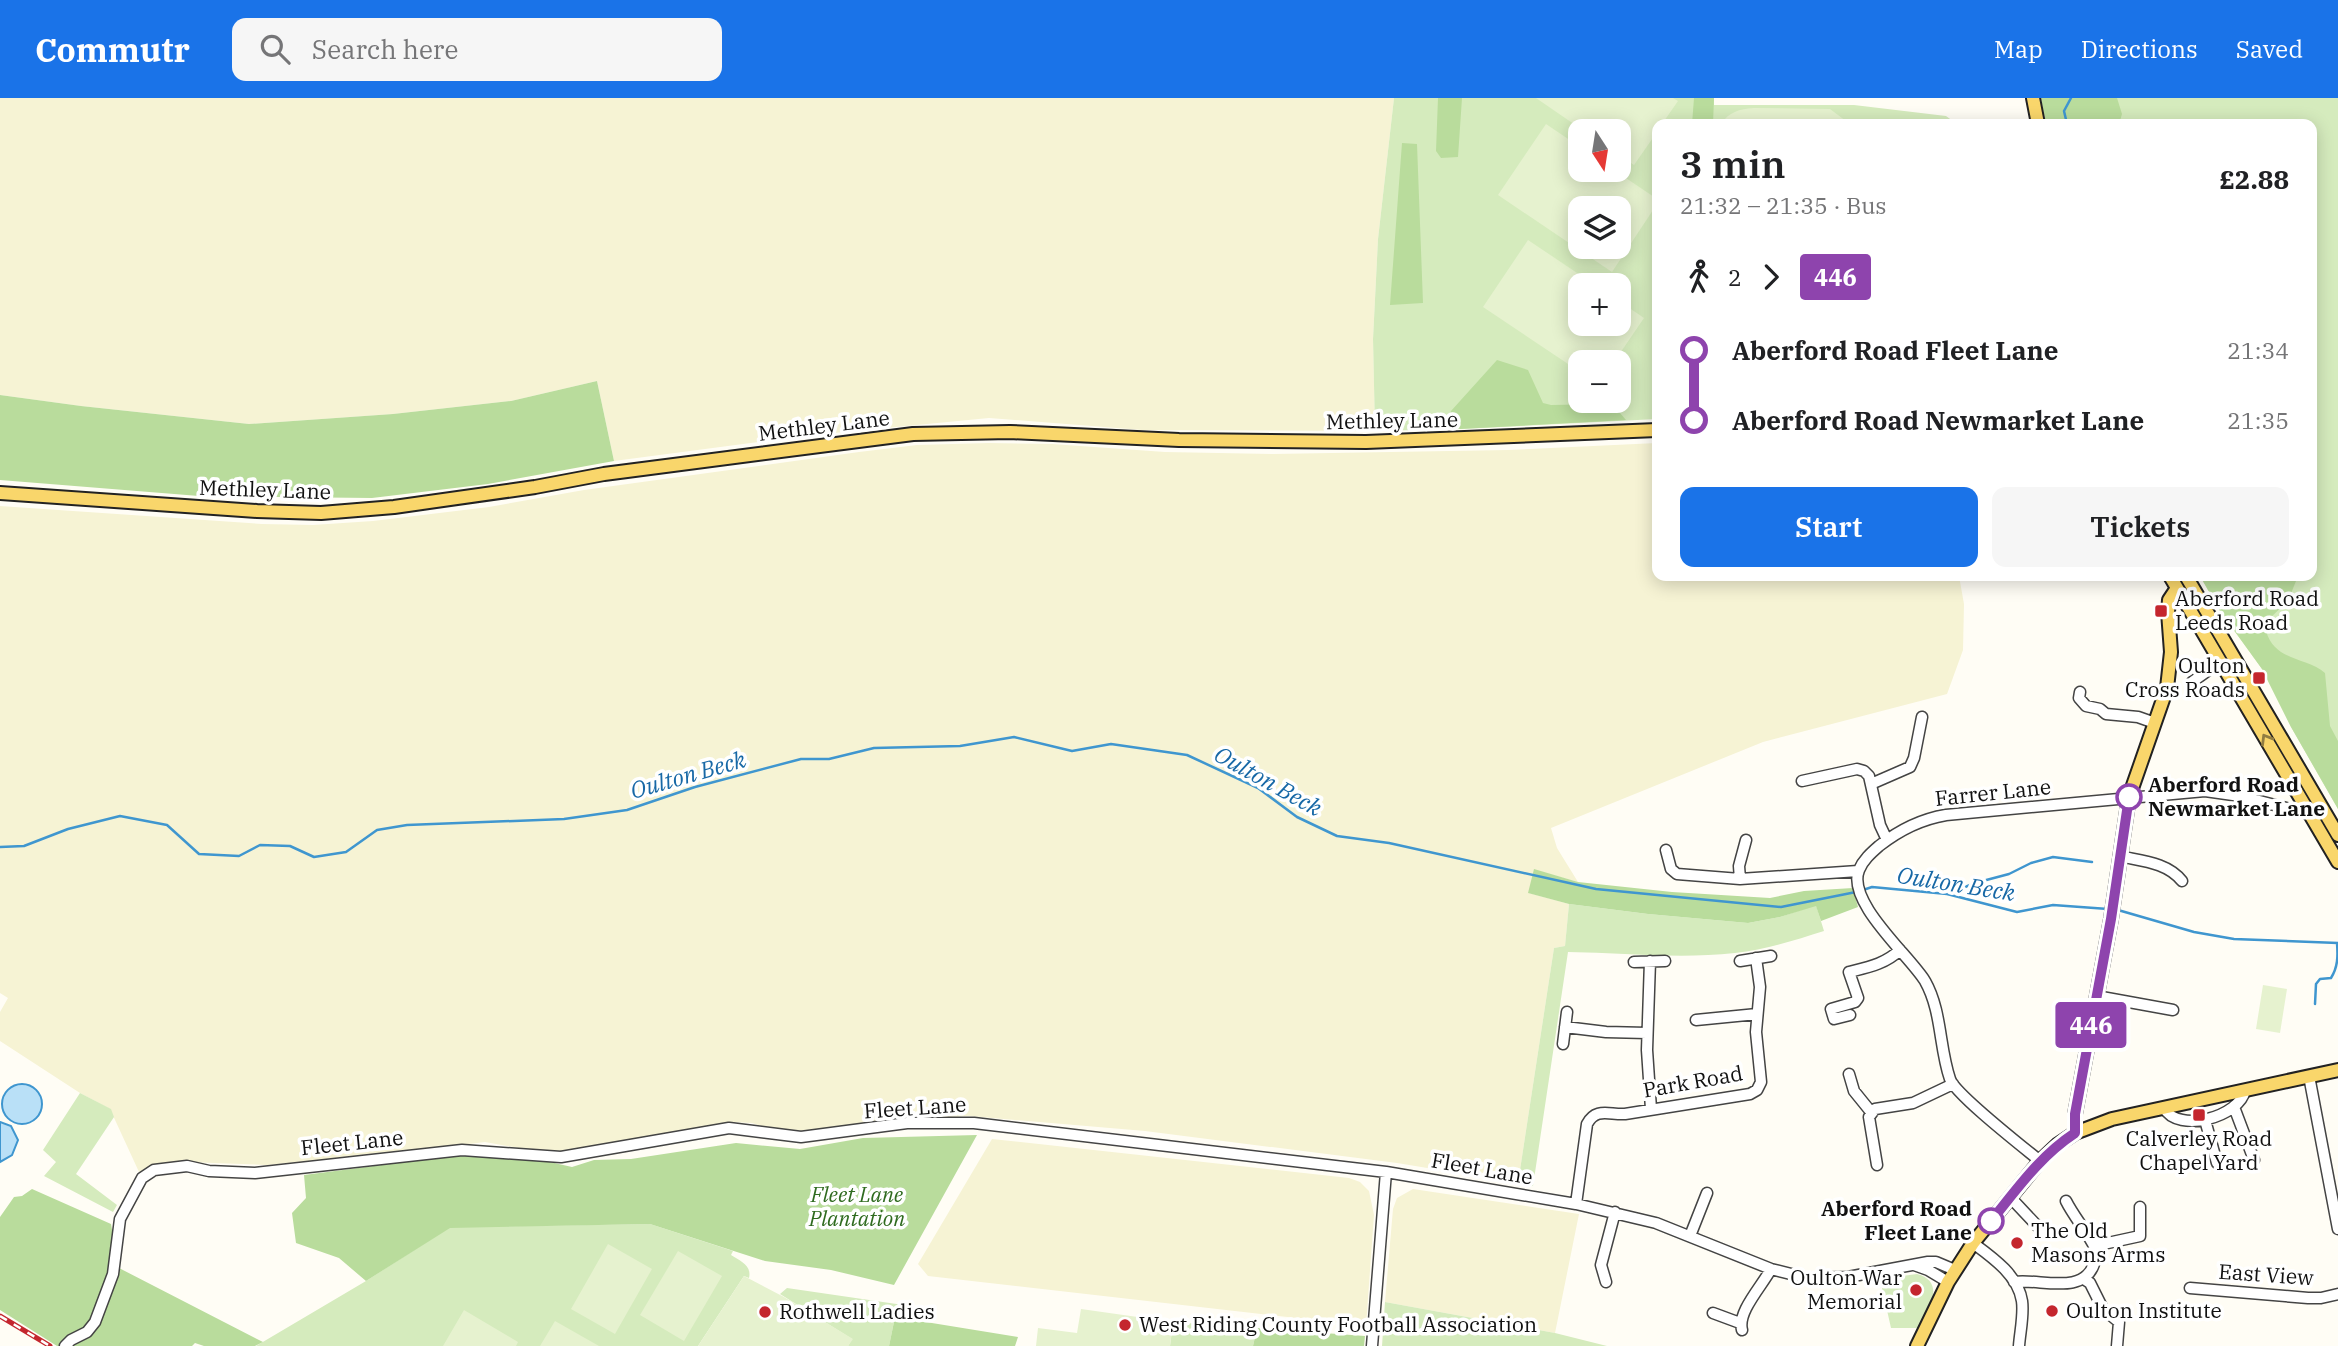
<!DOCTYPE html>
<meta charset="utf-8">
<style>
:root{--surface:#fff;--page:#f6f6f6;--text:#202124;--muted:#757577;--accent:#1a73e8}
body{margin:0;font-family:"IBM Plex Serif",serif;background:var(--page);color:var(--text);height:100vh;display:flex;flex-direction:column;font-size:26px;white-space:nowrap}
*{box-sizing:border-box;margin:0}
p{font-size:23px;color:var(--muted)}
.icon{flex:none;width:38px;height:38px;fill:none;stroke:currentColor;stroke-width:2;stroke-linecap:round;stroke-linejoin:round}
.map{position:relative;flex:1;overflow:hidden}
.details{position:absolute;left:1652px;top:21px;width:665px;height:462px;display:flex;flex-direction:column;background:var(--surface);border-radius:14px;box-shadow:0 4px 18px #0003}
.details>*{flex:none}
.badge{padding:0 14px;border-radius:5px;font-size:24px;line-height:46px}
.needle{width:46px;rotate:168deg}
.buttons{position:absolute;left:1568px;top:21px;display:grid;gap:14px}
.buttons a{display:grid;place-items:center;width:63px;height:63px;border-radius:14px;background:var(--surface);box-shadow:0 4px 18px #0003;font-size:35px}
.map>.badge{position:absolute;translate:-50% -50%;box-shadow:0 0 0 4px #fff}
.legs{display:flex;align-items:center;gap:10px;height:77px;padding:0 28px;font-size:23px}
.legs p{margin-inline-start:auto}
.summary{display:flex;align-items:center;justify-content:space-between;height:119px;padding:0 28px}
h1{font-size:38px;font-weight:600;line-height:52px}
.action{display:flex;gap:14px;margin-top:auto;padding:14px 28px}
.action a{flex:1;height:80px;border-radius:14px;background:var(--accent);color:#fff;font-size:28px;font-weight:600;line-height:80px;text-align:center}
.action a+a{background:var(--page);color:var(--text)}
ul{padding:0 28px;list-style:none}
li{display:flex;align-items:center;gap:24px;height:70px;font-size:26px}
li i{display:grid;place-items:center;width:10px;height:100%;margin:0 9px;background:currentColor}
li i::after{content:'';width:18px;height:18px;margin:-9px;border:5px solid;border-radius:50%;background:var(--surface)}
li p{margin-inline-start:auto}
li:first-child i{background:linear-gradient(#0000 50%,currentColor 0)}
li:last-child i{background:linear-gradient(currentColor 50%,#0000 0)}
header{display:flex;align-items:center;gap:42px;box-sizing:border-box;height:98px;padding:0 35px;background:var(--accent);color:#fff}
header strong{font-size:33px}
nav{display:flex;gap:38px;margin-inline-start:auto;font-size:24px}
.search{width:490px;height:63px;background:var(--page);display:flex;align-items:center;gap:18px;box-sizing:border-box;padding:0 24px;border-radius:14px;color:var(--muted);font-size:26px}
.map>svg:first-child{display:block}
</style>
<header>
<strong>Commutr</strong>
<div class="search"><svg class="icon" aria-label="search" viewBox="0 0 24 24"><circle cx="10" cy="10" r="6"/><path d="M15 15l6 6"/></svg>Search here</div>
<nav><a>Map</a><a>Directions</a><a>Saved</a></nav>
</header>
<div class="map">
<svg width="2338" height="1248" viewBox="0 0 2338 1248">
<rect width="100%" height="100%" fill="#fffdf5"/>
<path fill="#f6f3d4" d="M 0,0 L 1394,0 L 1378,141 L 1373,241 L 1375,333 L 1142,332 L 989,320 L 803,338 L 614,363 L 597,283 L 511,303 L 393,316 L 249,326 L 81,308 L 0,297 Z
M 989,345 L 1052,346 L 1165,354 L 1273,356 L 1508,352 L 1657,345 L 1657,478 L 1959,478 L 1964,506 L 1963,552 L 1947,596 L 1763,644 L 1551,730 L 1557,750 L 1578,784 L 1535,772 L 1529,795 L 1569,806 L 1565,848 L 1554,850 L 1518,1085 L 1397,1065 L 1145,1033 L 969,1018 L 895,1022 L 807,1033 L 775,1032 L 752,1025 L 732,1024 L 565,1053 L 541,1054 L 485,1044 L 398,1055 L 267,1067 L 186,1064 L 156,1066 L 139,1074 L 110,1011 L 80,995 L 0,943 L 0,914 L 8,900 L 0,895 L 0,408 L 262,426 L 313,427 L 373,423 L 489,409 L 584,392 L 859,354 L 917,347 Z
M 992,1041 L 1349,1080 L 1360,1084 L 1369,1093 L 1374,1117 L 1366,1228 L 928,1178 L 918,1166 Z
M 1413,1091 L 1579,1116 L 1555,1235 L 1385,1204 L 1393,1111 L 1397,1100 Z"/>
<path fill="#d5ebbd" fill-rule="evenodd" d="M 1394,0 L 1714,0 L 1714,7 L 1854,7 L 1946,18 L 1957,26 L 1657,26 L 1657,321 L 1460,331 L 1375,333 L 1373,241 L 1378,141 ZM 1580,33 L 1619,33 L 1619,72 L 1580,72 ZM 1580,110 L 1619,110 L 1619,149 L 1580,149 ZM 1580,187 L 1619,187 L 1619,226 L 1580,226 ZM 1580,264 L 1619,264 L 1619,303 L 1580,303 Z
M 2041,0 L 2338,0 L 2338,711 L 2291,629 L 2262,571 L 2220,513 L 2200,478 L 2312,478 L 2312,26 L 2046,26 Z
M 1569,806 L 1648,816 L 1748,825 L 1780,819 L 1816,807 L 1824,833 C 1795,842 1766,852 1735,855 C 1680,861 1624,855 1568,854 L 1533,1088 L 1518,1085 L 1554,850 L 1565,848 Z
M 80,995 L 111,1011 L 114,1019 L 76,1076 L 117,1107 L 113,1114 L 44,1078 L 56,1064 L 43,1052 Z
M 650,1126 L 733,1153 L 731,1157 C 740,1163 752,1167 749,1180 L 744,1178 L 698,1248 L 256,1248 L 366,1183 L 450,1129 Z
M 1917,1176 C 1947,1184 1928,1212 1919,1230 L 1891,1230 L 1880,1181 Z
M 787,1190 L 917,1209 L 914,1222 L 895,1219 L 889,1248 L 848,1248 L 852,1241 L 780,1196 Z
M 1385,1204 L 1555,1235 L 1607,1248 L 1382,1248 Z
M 1173,1224 L 1257,1230 L 1253,1248 L 1170,1248 Z"/>
<path fill="#b9dc9c" d="M 1438,0 L 1462,0 L 1458,59 L 1441,60 L 1436,53 Z
M 1694,0 L 1714,0 L 1713,26 L 1692,26 Z
M 2041,0 L 2117,0 L 2122,16 L 2119,26 L 2046,26 Z
M 1402,45 L 1417,46 L 1423,205 L 1390,207 Z
M 1497,262 L 1528,272 L 1543,305 L 1551,307 L 1607,306 L 1614,308 L 1626,322 L 1460,331 L 1451,324 L 1449,319 L 1451,313 Z
M 597,283 L 614,363 L 488,386 L 372,400 L 199,398 L 0,382 L 0,297 L 81,308 L 249,326 L 393,316 L 511,303 Z
M 2200,478 L 2298,478 L 2288,503 L 2269,521 L 2266,533 C 2275,564 2307,559 2325,575 L 2330,628 L 2338,643 L 2338,711 L 2291,629 L 2262,571 L 2220,513 Z
M 1534,771 L 1578,784 L 1672,794 L 1770,800 L 1804,793 L 1853,790 L 1858,809 L 1821,823 L 1816,808 L 1780,819 L 1748,825 L 1648,816 L 1569,806 L 1528,795 Z
M 977,1037 L 894,1187 L 831,1172 L 765,1163 L 650,1126 L 450,1130 L 366,1183 L 339,1160 L 296,1145 L 292,1115 L 306,1100 L 304,1077 L 459,1057 L 503,1059 L 550,1064 L 572,1069 L 594,1062 L 631,1061 L 736,1045 L 800,1051 L 863,1040 Z
M 32,1091 L 111,1126 L 119,1170 L 263,1244 L 255,1248 L 204,1248 L 195,1245 L 192,1248 L 57,1248 L 0,1212 L 0,1119 L 14,1099 L 22,1098 Z
M 895,1219 L 1018,1239 L 1015,1248 L 889,1248 Z
M 1257,1230 L 1365,1238 L 1364,1248 L 1253,1248 Z"/>
<path fill="#e6f2cf" fill-rule="evenodd" d="M 1536,0 L 1673,0 L 1678,3 L 1662,26 L 1657,26 L 1657,34 L 1634,67 L 1619,57 L 1619,33 L 1584,33 Z
M 1754,10 L 1830,11 L 1850,26 L 1721,26 C 1729,14 1739,11 1754,10 Z
M 1546,26 L 1580,49 L 1580,72 L 1614,72 L 1657,101 L 1657,106 L 1612,174 L 1498,97 ZM 1580,110 L 1619,110 L 1619,149 L 1580,149 Z
M 1528,142 L 1595,187 L 1580,187 L 1580,226 L 1619,226 L 1619,203 L 1644,220 L 1614,264 L 1580,264 L 1580,274 L 1483,209 Z
M 2263,887 L 2287,891 L 2280,935 L 2256,931 Z
M 608,1146 L 652,1171 L 615,1236 L 571,1211 Z
M 678,1153 L 722,1178 L 684,1243 L 640,1217 Z
M 744,1178 L 784,1199 L 853,1241 L 848,1248 L 698,1248 Z
M 1081,1211 L 1173,1224 L 1170,1248 L 1036,1248 L 1038,1230 L 1077,1235 Z
M 464,1212 L 518,1244 L 516,1248 L 443,1248 Z
M 555,1223 L 599,1248 L 540,1248 Z"/>
<path fill="#b9e0f7" stroke="#3f96cf" stroke-width="2" d="M2 1006a20 20 0 1 1 40 0a20 20 0 1 1-40 0Z
M 0,1024 L 11,1028 L 18,1042 L 12,1057 L 0,1064 Z"/>
<g fill="none" stroke-linecap="round" stroke-linejoin="round">
<path stroke="#3f96cf" stroke-width="2.5" d="M 2067,26 L 2064,13 L 2071,0
M 0,749 L 24,748 L 68,731 L 120,718 L 167,727 L 199,756 L 239,758 L 260,747 L 290,748 L 314,759 L 346,754 L 377,732 L 407,727 L 564,721 L 627,712 L 695,689 L 801,661 L 829,661 L 874,650 L 960,648 L 1014,639 L 1072,653 L 1111,646 L 1187,657 L 1258,690 L 1297,719 L 1337,738 L 1389,745 L 1596,791 L 1781,809 L 1856,794
M 1863,792 L 1872,789 L 1947,796 L 2017,814 L 2053,807 L 2108,811
M 1948,796 L 1975,785 L 2009,776 L 2031,765 L 2053,759 L 2092,764
M 2118,812 L 2194,834 L 2234,841 L 2338,845
M 2315,906 L 2316,886 L 2320,881 L 2331,880 C 2338,869 2338,858 2337,845"/>
<g stroke="#444" stroke-width="13">
<path id="minor" d="M 2192,584 L 2220,564
M 2080,594 L 2079,600 L 2086,608 L 2100,611 L 2106,616 L 2138,619 L 2155,625
M 1802,683 L 1857,671 L 1864,673 L 1869,678 L 1880,727 L 1887,742
M 1871,686 L 1910,669 L 1914,660 L 1922,619
M 1666,752 L 1671,771 L 1677,776 L 1740,781 L 1858,773
M 2119,758 C 2141,763 2167,764 2182,783
M 1740,781 L 1739,768 L 1746,742
M 1650,863 L 1647,952 L 1651,1011
M 1740,863 L 1771,858
M 1634,864 L 1665,863
M 2096,898 L 2173,912
M 1850,917 L 1834,921 L 1831,911 L 1855,904 L 1858,900 L 1849,874 C 1869,869 1885,866 1900,852
M 1696,922 L 1757,916
M 1565,929 L 1606,934 L 1647,935
M 1563,946 L 1567,914
M 1849,976 L 1854,993 L 1871,1014
M 2309,978 L 2338,1131
M 2234,1009 L 2254,1062
M 2164,1010 C 2178,1036 2240,1019 2245,992
M 2205,1022 L 2217,1065
M 2040,1063 C 2023,1049 1955,996 1950,981 C 1939,949 1942,913 1925,883 C 1910,858 1846,804 1859,772 C 1863,762 1871,755 1879,748 C 1898,733 1922,721 1946,717 L 2205,693 L 2240,698 L 2309,716
M 1877,1067 L 1869,1019 L 1875,1011 L 1913,1005 L 1953,986
M 2010,1099 L 2042,1133
M 1576,1106 L 1587,1026 C 1596,1009 1609,1017 1625,1016 L 1750,996 L 1757,992 L 1761,984 L 1756,934 L 1760,889 L 1756,860
M 1690,1138 L 1707,1095
M 1973,1145 C 1992,1159 2018,1177 2022,1203 C 2024,1217 2020,1234 2019,1248
M 2094,1148 L 2140,1138 L 2140,1109
M 1914,1167 L 1928,1172 L 1948,1184
M 2084,1181 L 2090,1185 L 2103,1211 L 2119,1224 L 2117,1248
M 1606,1184 L 1601,1167 L 1615,1114
M 2014,1184 C 2039,1180 2083,1198 2094,1166 C 2096,1160 2097,1156 2095,1150 C 2088,1135 2074,1119 2066,1103
M 2190,1190 L 2308,1200 L 2321,1200 L 2338,1196
M 1713,1215 L 1740,1225
M 1742,1232 C 1737,1214 1762,1188 1771,1171
M 65,1248 L 71,1242 L 87,1234 L 95,1224 L 113,1176 L 120,1121 L 142,1080 L 154,1072 L 187,1068 L 209,1073 L 255,1075 L 462,1052 L 561,1059 L 729,1030 L 801,1039 L 907,1025 L 974,1025 L 1386,1074 L 1576,1106 L 1656,1125 L 1771,1171 L 1807,1180 L 1848,1179 L 1928,1164 L 1936,1164 L 1955,1172
M 1372,1248 L 1386,1074"/>
</g>
<g stroke="#222" stroke-width="16">
<path id="major" d="M 2033,0 L 2038,26
M 0,395 L 257,413 L 321,415 L 394,409 L 535,389 L 604,376 L 913,336 L 1010,334 L 1179,342 L 1366,344 L 1657,332
M 2170,478 L 2338,764
M 2186,478 L 2338,737
M 2075,1035 L 2075,1016 L 2111,821 L 2129,699 L 2167,590 L 2171,554 L 2168,514 L 2169,502 L 2177,490
M 1917,1248 L 1948,1184 L 1973,1145 L 2040,1063 L 2057,1047 L 2075,1035 L 2112,1021 L 2338,972"/>
</g>
<use href="#minor" stroke="#fff" stroke-width="10"/>
<use href="#major" stroke="#f9d66b" stroke-width="12"/>
<g stroke="#c4262e" stroke-width="5">
<path id="rail" d="M 0,1218 L 50,1248"/>
</g>
<use href="#rail" stroke="#fff" stroke-width="2.5" stroke-dasharray="8" stroke-linecap="butt"/>
</g>
<defs><path id="oneway-chevron" d="M-2-3.5L2.5 0L-2 3.5" fill="none" stroke-width="1.6" stroke-linecap="round" stroke-linejoin="round" transform="scale(1.75)"/></defs>
<use stroke="#917d42" href="#oneway-chevron" transform="translate(2266 641) rotate(-121)"/>
<g fill="none" stroke-linecap="round" stroke-linejoin="round">
<g stroke="#fff" stroke-width="16">
<path id="line-1" d="M 1991,1123 C 2017,1091 2040,1058 2075,1035 L 2075,1016 L 2111,821 L 2129,699"/>
</g>
<use href="#line-1" stroke="#8e44ad" stroke-width="10"/>
</g>
<g fill="#c4262e" stroke="#fff" stroke-width="2.5">
<rect x="2154" y="506" width="14" height="14" rx="3.5"/>
<rect x="2252" y="573" width="14" height="14" rx="3.5"/>
<rect x="2192" y="1010" width="14" height="14" rx="3.5"/>
<circle cx="2017" cy="1145" r="7"/>
<circle cx="1916" cy="1192" r="7"/>
<circle cx="2052" cy="1213" r="7"/>
<circle cx="765" cy="1214" r="7"/>
<circle cx="1125" cy="1227" r="7"/>
</g>
<g fill="#fff" stroke="#8e44ad" stroke-width="3.5">
<circle cx="2129" cy="699" r="12"/>
<circle cx="1991" cy="1123" r="12"/>
</g>
<g text-anchor="middle" stroke-width="7" stroke-linejoin="round" paint-order="stroke">
<g font-size="21" fill="#111" stroke="#fff">
<text transform="translate(1392 323) rotate(-1)" y="7">Methley Lane</text>
<text transform="translate(824 328) rotate(-7)" y="7">Methley Lane</text>
<text transform="translate(265 392) rotate(2)" y="7">Methley Lane</text>
<text transform="translate(1993 695) rotate(-6)" y="7">Farrer Lane</text>
<text transform="translate(1693 984) rotate(-10)" y="7">Park Road</text>
<text transform="translate(915 1010) rotate(-4)" y="7">Fleet Lane</text>
<text transform="translate(352 1045) rotate(-6)" y="7">Fleet Lane</text>
<text transform="translate(1482 1071) rotate(10)" y="7">Fleet Lane</text>
<text transform="translate(2266 1177) rotate(4)" y="7">East View</text>
</g>
<g font-size="21" fill="#111" stroke="#fff" text-anchor="start">
<text x="2175" y="508">Aberford Road<tspan x="2175" dy="24">Leeds Road</tspan></text>
<text x="2245" y="575" text-anchor="end">Oulton<tspan x="2245" dy="24">Cross Roads</tspan></text>
<text x="2199" y="1048" text-anchor="middle">Calverley Road<tspan x="2199" dy="24">Chapel Yard</tspan></text>
<text x="2031" y="1140">The Old<tspan x="2031" dy="24">Masons Arms</tspan></text>
<text x="1902" y="1187" text-anchor="end">Oulton War<tspan x="1902" dy="24">Memorial</tspan></text>
<text x="2066" y="1220">Oulton Institute</text>
<text x="779" y="1221">Rothwell Ladies</text>
<text x="1139" y="1234">West Riding County Football Association</text>
</g>
<g font-size="21" font-weight="bold" fill="#111" stroke="#fff" text-anchor="start">
<text x="2148" y="694">Aberford Road<tspan x="2148" dy="24">Newmarket Lane</tspan></text>
<text x="1972" y="1118" text-anchor="end">Aberford Road<tspan x="1972" dy="24">Fleet Lane</tspan></text>
</g>
<g font-size="21" font-style="italic" fill="#2f6b1f" stroke="#fff">
<text x="857" y="1104">Fleet Lane<tspan x="857" dy="24">Plantation</tspan></text>
</g>
<g font-size="23" font-style="italic" fill="#1768a6" stroke="#fff">
<text transform="translate(688 677) rotate(-16)" y="8">Oulton Beck</text>
<text transform="translate(1268 683) rotate(29)" y="8">Oulton Beck</text>
<text transform="translate(1956 786) rotate(9)" y="8">Oulton Beck</text>
</g>
</g>
</svg>
<div class="buttons">
<a><svg class="needle" viewBox="-14 -14 28 28"><path d="M0-13l5 13h-10z" fill="#e53935"/><path d="M0 13l5-13h-10z" fill="#757577"/></svg></a>
<a><svg class="icon" aria-label="layers" viewBox="0 0 24 24"><path d="M12 4l9 5-9 5-9-5zM3 14l9 5 9-5"/></svg></a>
<a>+</a>
<a>−</a>
</div>
<b class="badge" style="left:2091px;top:927px;background:#8e44ad;color:#fff">446</b>
<section class="details">
<div class="summary"><div><h1>3 min</h1><p>21:32 – 21:35 · Bus</p></div><b>£2.88</b></div>
<div class="legs"><svg class="icon" aria-label="walk" viewBox="0 0 24 24"><circle cx="13" cy="4" r="2"/><path d="M13 8l-2 6 4 7M11 14l-3 7M7 12l3-4h3l4 4"/></svg>2<svg class="icon" aria-label="forward" viewBox="0 0 24 24"><path d="M9 5l7 7-7 7"/></svg><b class="badge" style="background:#8e44ad;color:#fff">446</b></div>
<ul>
<li><i style="color:#8e44ad"></i><b>Aberford Road Fleet Lane</b><p>21:34</p></li>
<li><i style="color:#8e44ad"></i><b>Aberford Road Newmarket Lane</b><p>21:35</p></li>
</ul>
<div class="action"><a>Start</a><a>Tickets</a></div>
</section>
</div>
